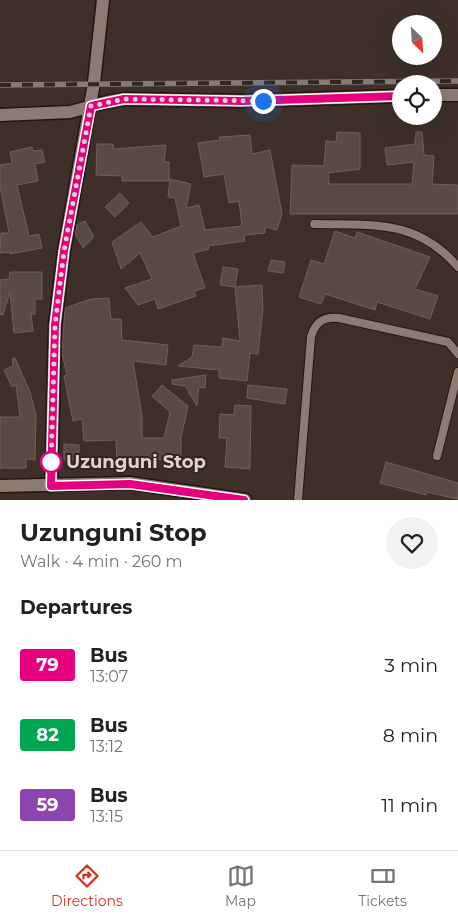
<!DOCTYPE html>
<meta charset="utf-8">
<style>
:root{--surface:#fff;--page:#f2f2f2;--text:#202124;--muted:#757577;--line:#e0e0e0;--accent:#d93025}
body{margin:0;font-family:Montserrat,sans-serif;background:var(--page);color:var(--text);height:100vh;display:flex;flex-direction:column;font-size:19px;white-space:nowrap}
*{box-sizing:border-box;margin:0}
p{font-size:16px;color:var(--muted)}
.icon{flex:none;width:28px;height:28px;fill:none;stroke:currentColor;stroke-width:2;stroke-linecap:round;stroke-linejoin:round}
.map{position:relative;height:500px;overflow:hidden}
.drawer{display:flex;flex-direction:column;background:var(--surface);flex:1}
.drawer>*{flex:none}
.badge{padding:0 10px;border-radius:4px;font-size:18px;line-height:32px}
.needle{width:32px;rotate:155deg}
.controls{position:absolute;left:392px;top:15px;display:grid;gap:10px}
.controls a{display:grid;place-items:center;width:50px;height:50px;border-radius:50%;background:var(--surface);box-shadow:0 5px 20px #0002;font-size:25px}
.you{position:absolute;width:25px;height:25px;margin:-12px;border:4px solid #fff;border-radius:50%;background:#1a73e8;box-shadow:0 0 0 8px #1a73e833}
.map>.badge{position:absolute;translate:-50% -50%;box-shadow:0 0 0 2px #fff}
h2{padding:0 20px;font-size:19px;line-height:45px}
.round{display:grid;place-items:center;flex:none;width:52px;height:52px;border-radius:26px;background:var(--page)}
.headline{display:flex;align-items:center;justify-content:space-between;height:85px;padding:0 20px}
h1{font-size:24px;font-weight:700;line-height:38px}
ul{padding:0;list-style:none}
li{display:flex;align-items:center;gap:15px;height:70px;padding:0 20px}
li div{flex:1}
li b{display:block;font-size:19px}
li em{font-style:normal}
li .badge{min-width:55px;font-weight:700;text-align:center}
.tab-bar{display:flex;justify-content:space-around;align-items:center;height:70px;border-top:1px solid var(--line);background:var(--surface);font-size:14px;color:var(--muted)}
.tab-bar a{display:grid;justify-items:center;gap:2px}
.tab-bar .active{color:var(--accent)}
.map>svg:first-child{display:block}
</style>
<div class="map">
<svg width="458" height="500" viewBox="0 0 458 500">
<rect width="100%" height="100%" fill="#3e2f29"/>
<path fill="#5b4a44" stroke="#716059" d="M 337,132 L 360,133 L 360,169 L 328,173 L 329,184 L 412,184 L 414,162 L 387,165 L 385,148 L 415,144 L 416,132 L 422,132 L 424,155 L 434,156 L 432,184 L 458,185 L 458,214 L 290,214 L 292,165 L 324,166 L 326,141 L 336,142 Z
M 250,135 L 252,154 L 270,150 L 282,214 L 277,230 L 265,227 L 265,233 L 244,235 L 245,241 L 208,246 L 209,249 L 193,253 L 205,288 L 194,291 L 196,296 L 158,309 L 155,299 L 138,305 L 125,288 L 152,279 L 140,253 L 121,269 L 112,242 L 141,222 L 153,237 L 181,226 L 175,198 L 168,197 L 170,179 L 191,184 L 186,208 L 199,205 L 205,230 L 242,226 L 239,201 L 229,203 L 224,174 L 204,177 L 198,143 L 220,140 L 219,137 Z
M 97,144 L 113,144 L 113,149 L 166,145 L 164,162 L 169,162 L 169,181 L 122,181 L 122,176 L 96,175 Z
M 32,147 L 33,151 L 42,150 L 45,162 L 35,164 L 38,181 L 17,185 L 29,236 L 39,234 L 42,248 L 10,254 L 11,252 L 0,253 L 1,233 L 9,233 L 0,186 L 0,165 L 12,163 L 10,152 Z
M 120,193 L 129,203 L 115,217 L 105,207 Z
M 85,221 L 94,237 L 83,248 L 75,234 L 77,225 Z
M 335,231 L 355,238 L 357,232 L 430,257 L 415,289 L 438,296 L 430,319 L 377,302 L 375,310 L 325,294 L 321,304 L 299,297 L 311,260 L 324,264 Z
M 271,260 L 285,262 L 283,273 L 268,271 Z
M 223,267 L 238,269 L 235,287 L 220,285 Z
M 10,272 L 42,272 L 42,299 L 35,299 L 35,314 L 31,314 L 33,331 L 14,333 L 10,292 L 3,315 L 0,314 L 0,280 L 9,279 Z
M 262,285 L 263,309 L 258,354 L 250,353 L 247,381 L 219,378 L 219,370 L 178,366 L 192,357 L 194,345 L 222,347 L 223,338 L 240,341 L 235,287 Z
M 109,298 L 111,319 L 121,319 L 122,340 L 168,345 L 166,365 L 133,361 L 142,416 L 142,438 L 164,438 L 170,412 L 152,396 L 162,385 L 188,406 L 181,438 L 181,459 L 117,460 L 116,440 L 84,441 L 82,419 L 73,421 L 64,376 L 67,375 L 62,353 L 65,308 L 91,299 Z
M 15,358 L 30,392 L 36,415 L 35,460 L 26,459 L 26,468 L 0,468 L 0,417 L 20,417 L 16,385 L 12,387 L 4,370 L 13,366 L 12,359 Z
M 206,375 L 205,388 L 199,387 L 197,406 L 185,386 L 172,384 L 172,380 Z
M 248,385 L 287,389 L 285,404 L 247,398 Z
M 235,405 L 251,406 L 250,469 L 225,467 L 227,438 L 219,438 L 220,414 L 234,415 Z
M 64,444 L 79,445 L 79,460 L 64,460 Z
M 386,462 L 458,483 L 458,499 L 426,492 L 426,495 L 380,483 Z"/>
<g fill="none" stroke-linecap="round" stroke-linejoin="round">
<g stroke="#241611" stroke-width="10">
<path id="service" d="M 314,224 C 372,225 417,219 458,267
M 437,456 L 458,372
M 298,500 L 311,337 C 315,322 324,316 339,318 L 448,342 L 458,354"/>
</g>
<g stroke="#241611" stroke-width="15">
<path id="minor" d="M 434,95 L 458,95
M 0,115 L 70,112 L 107,102 L 124,99 L 243,101 L 401,96
M 0,486 L 130,483 L 245,500
M 51,486 L 55,325 L 64,251 L 94,83 L 103,0"/>
</g>
<use href="#service" stroke="#8c7a73" stroke-width="8"/>
<use href="#minor" stroke="#8c7a73" stroke-width="12"/>
<g stroke="#867a75" stroke-width="5.5">
<path id="rail" d="M 0,85 L 458,81"/>
</g>
<use href="#rail" stroke="#33251f" stroke-width="4" stroke-dasharray="11" stroke-linecap="butt"/>
</g>
<g fill="none" stroke-linecap="round" stroke-linejoin="round">
<g stroke="#fff" stroke-width="11">
<path id="line" d="M 244,500 L 130,484 L 51,486 L 55,325 L 64,251 L 91,106 L 124,99 L 243,101 L 401,96"/>
</g>
<use href="#line" stroke="#e6007e" stroke-width="8"/>
<path stroke="#ddd3cf" stroke-width="5" stroke-dasharray="0 9" d="M 51,462 L 51,467 L 55,325 L 64,251 L 91,106 L 124,99 L 263,101"/>
</g>
<circle fill="#fff" stroke="#e6007e" stroke-width="2.5" cx="51" cy="462" r="10"/>
<g text-anchor="middle" stroke-width="4" stroke-linejoin="round" paint-order="stroke">
<g font-size="18" font-weight="bold" fill="#ddd3cf" stroke="#33251f" text-anchor="start">
<text x="66" y="468">Uzunguni Stop</text>
</g>
</g>
</svg>
<div class="controls">
<a><svg class="needle" viewBox="-14 -14 28 28"><path d="M0-13l5 13h-10z" fill="#e53935"/><path d="M0 13l5-13h-10z" fill="#757577"/></svg></a>
<a><svg class="icon" aria-label="locate" viewBox="0 0 24 24"><circle cx="12" cy="12" r="6"/><path d="M12 2v4M12 18v4M2 12h4M18 12h4"/></svg></a>
</div>
<div class="you" style="left:263px;top:101px"></div>
</div>
<section class="drawer">
<div class="headline"><div><h1>Uzunguni Stop</h1><p>Walk · 4 min · 260 m</p></div><a class="round"><svg class="icon" aria-label="heart" viewBox="0 0 24 24"><path d="M12 20l-8-8c-3-5 5-10 8-4 3-6 11-1 8 4z"/></svg></a></div>
<h2>Departures</h2>
<ul>
<li><span class="badge" style="background:#e6007e;color:#fff">79</span><div><b>Bus</b><p>13:07</p></div><em>3 min</em></li>
<li><span class="badge" style="background:#00a651;color:#fff">82</span><div><b>Bus</b><p>13:12</p></div><em>8 min</em></li>
<li><span class="badge" style="background:#8e44ad;color:#fff">59</span><div><b>Bus</b><p>13:15</p></div><em>11 min</em></li>
</ul>
</section>
<nav class="tab-bar">
<a class="active"><svg class="icon" aria-label="directions" viewBox="0 0 24 24"><path d="M12 3l9 9-9 9-9-9zM9 14v-3h6M13 9l2 2-2 2"/></svg>Directions</a>
<a><svg class="icon" aria-label="map" viewBox="0 0 24 24"><path d="M3 6l6-2 6 2 6-2v14l-6 2-6-2-6 2zM9 4v14M15 6v14"/></svg>Map</a>
<a><svg class="icon" aria-label="tickets" viewBox="0 0 24 24"><path d="M3 7h18v10H3zM15 7v10"/></svg>Tickets</a>
</nav>
